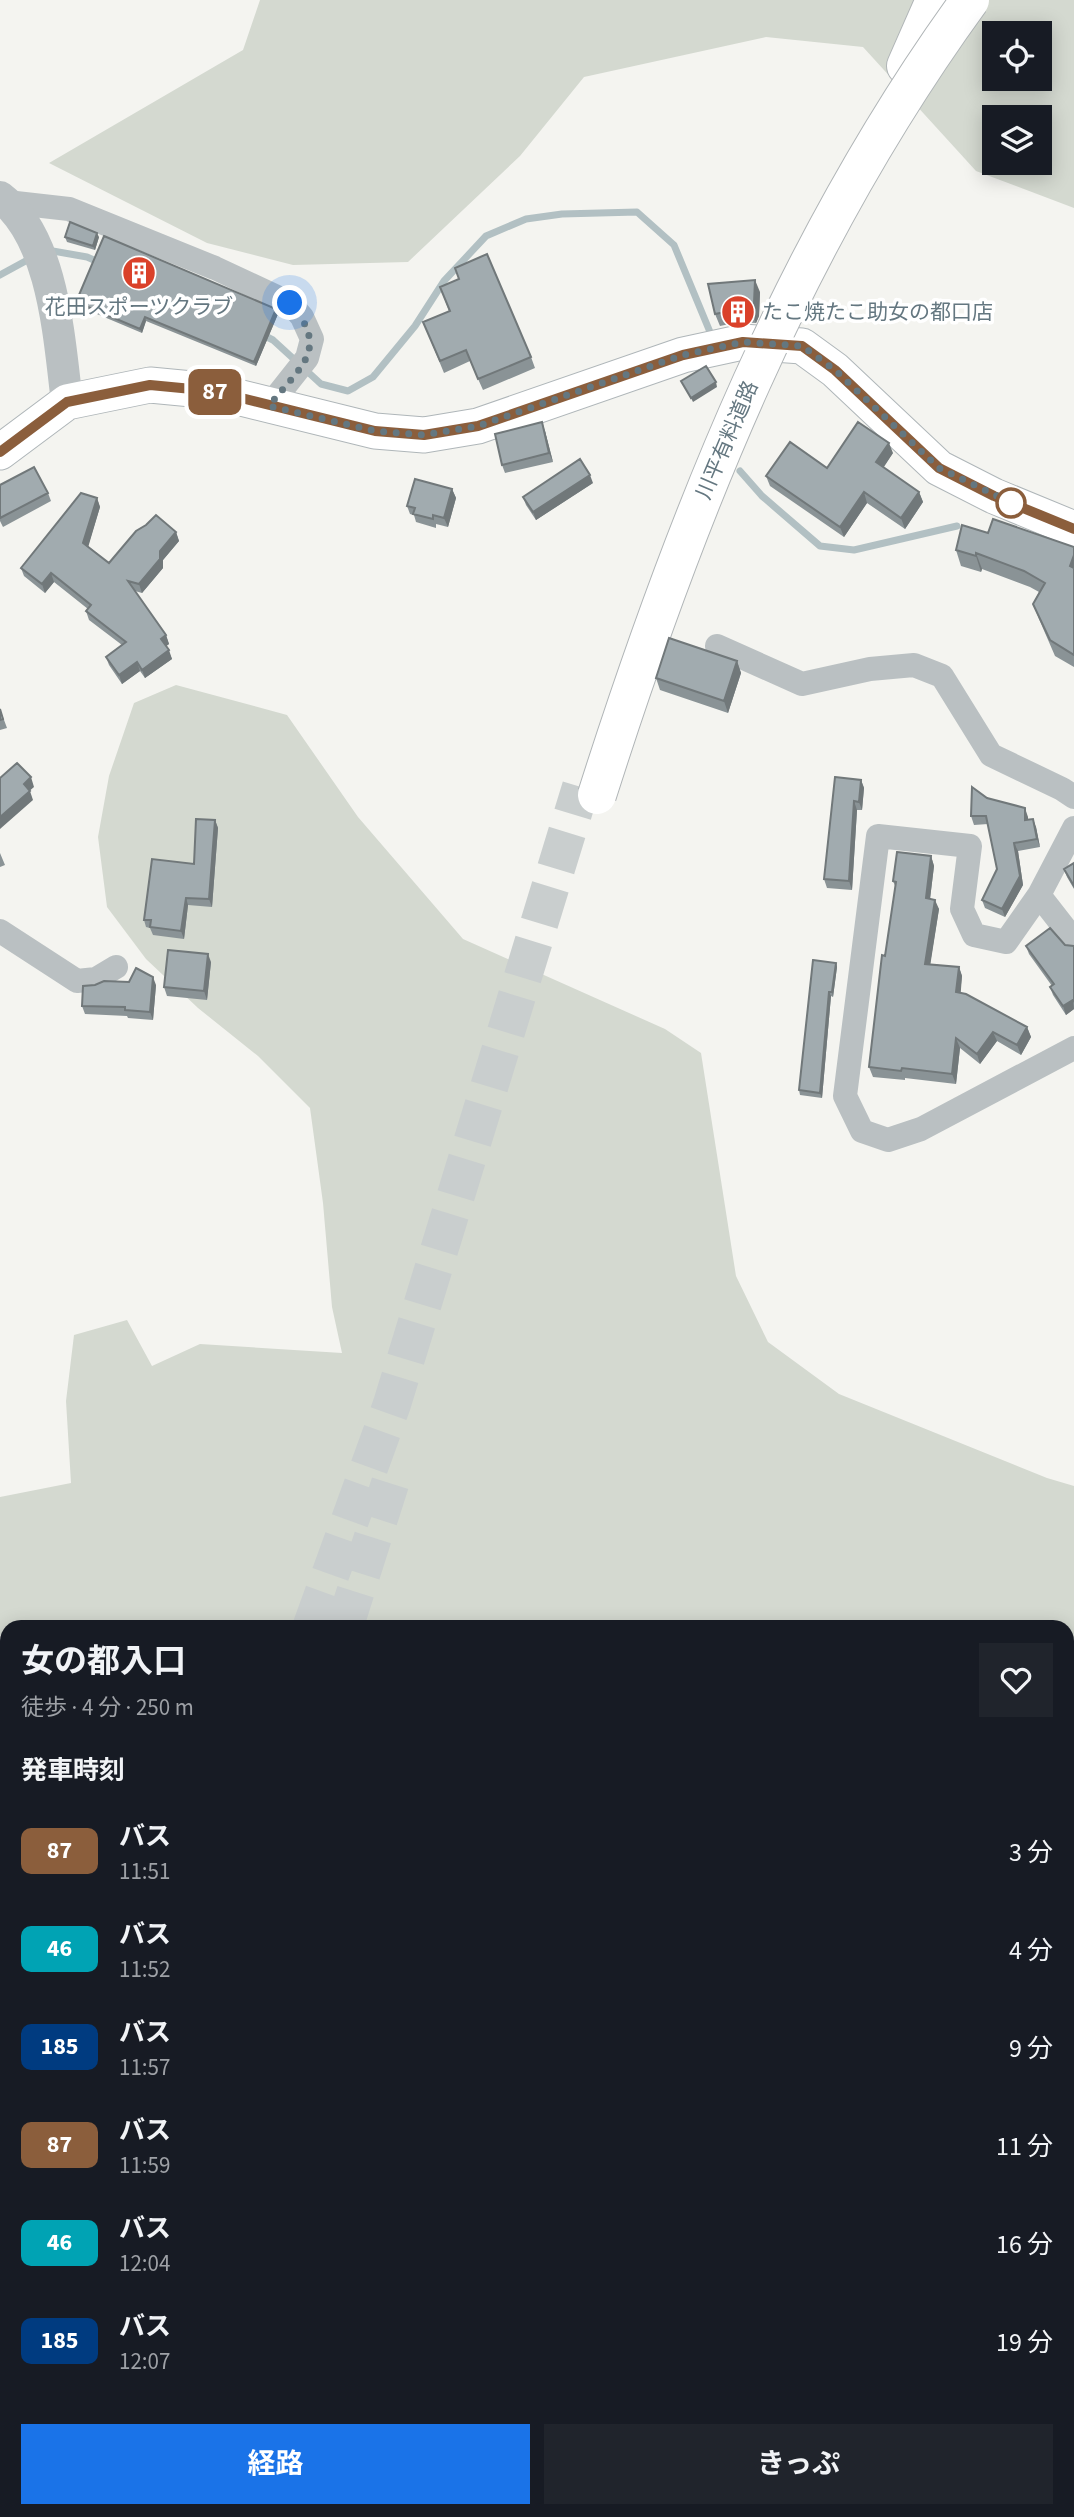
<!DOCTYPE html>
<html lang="ja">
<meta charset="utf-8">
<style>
:root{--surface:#171b24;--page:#20242c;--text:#f1f3f6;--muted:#9ea1a6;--accent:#1a73e8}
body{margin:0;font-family:"Source Sans 3","Noto Sans JP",sans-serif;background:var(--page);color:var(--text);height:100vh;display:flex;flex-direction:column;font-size:26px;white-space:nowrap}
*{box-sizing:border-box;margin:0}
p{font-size:23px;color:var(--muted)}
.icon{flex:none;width:38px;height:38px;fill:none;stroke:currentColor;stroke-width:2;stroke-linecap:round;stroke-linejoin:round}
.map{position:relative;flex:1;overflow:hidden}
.side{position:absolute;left:0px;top:1620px;width:1074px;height:898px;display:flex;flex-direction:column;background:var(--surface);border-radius:21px 21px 0 0;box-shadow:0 4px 18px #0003}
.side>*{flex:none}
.badge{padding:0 14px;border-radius:10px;font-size:24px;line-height:46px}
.fabs{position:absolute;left:982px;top:21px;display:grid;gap:14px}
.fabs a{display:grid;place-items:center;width:70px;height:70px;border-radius:0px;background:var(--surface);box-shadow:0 4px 18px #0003;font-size:35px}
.you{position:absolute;width:35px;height:35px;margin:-18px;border:5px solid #fff;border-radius:50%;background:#1a73e8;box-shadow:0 0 0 10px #1a73e833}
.map>.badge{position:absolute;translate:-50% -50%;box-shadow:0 0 0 4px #fff}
h2{padding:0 21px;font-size:26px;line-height:63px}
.round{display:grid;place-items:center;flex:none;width:74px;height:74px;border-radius:0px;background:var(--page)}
.summary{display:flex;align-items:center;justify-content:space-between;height:119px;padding:0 21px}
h1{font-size:33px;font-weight:700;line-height:52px}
.action{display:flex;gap:14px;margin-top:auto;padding:14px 21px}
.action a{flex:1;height:80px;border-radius:0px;background:var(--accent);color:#fff;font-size:28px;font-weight:700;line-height:80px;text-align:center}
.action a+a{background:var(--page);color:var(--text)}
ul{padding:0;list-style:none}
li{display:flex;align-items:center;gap:21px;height:98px;padding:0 21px}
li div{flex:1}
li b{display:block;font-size:26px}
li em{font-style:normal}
li .badge{min-width:77px;font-weight:700;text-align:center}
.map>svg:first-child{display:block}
</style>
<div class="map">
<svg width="1074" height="2517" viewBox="0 0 1074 2517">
<rect width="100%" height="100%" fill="#f4f4f0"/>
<path fill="#d4d9d0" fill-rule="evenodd" d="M 260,0 L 1074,0 L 1074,208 L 976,171 L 863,47 L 766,37 L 584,77 L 520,156 L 408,262 L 293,265 L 207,243 L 49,163 L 243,50 ZM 994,33 L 1040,33 L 1040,79 L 994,79 ZM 994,117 L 1040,117 L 1040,163 L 994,163 Z
M 176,685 L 287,715 L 358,817 L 463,939 L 665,1029 L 701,1053 L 736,1276 L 768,1342 L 839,1394 L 1047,1478 L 1074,1486 L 1074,1881 L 1071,1878 L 1068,1879 L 1068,1628 L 7,1628 L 7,1637 L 0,1635 L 0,1497 L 71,1483 L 66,1401 L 74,1335 L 127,1320 L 152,1366 L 200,1344 L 342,1353 L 332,1307 L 323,1203 L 310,1108 L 258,1056 L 198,1008 L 146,959 L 107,907 L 98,837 L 109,776 L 134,703 Z
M 0,1729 L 7,1732 L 7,1788 L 0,1801 Z
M 7,1808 L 7,1948 L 0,1936 L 0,1817 Z
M 7,2357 L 7,2511 L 166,2511 L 167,2517 L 0,2517 L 0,2359 Z"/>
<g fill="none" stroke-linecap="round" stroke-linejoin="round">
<path stroke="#b2c0c3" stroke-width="7" d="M 47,250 L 87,257 L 103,264
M 0,275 L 33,257
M 261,334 L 273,340 L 321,384 L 348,391 L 373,377 L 415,326 L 444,281 L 486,236 L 526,219 L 562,214 L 637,212 L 674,245 L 710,332
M 740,471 L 762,496 L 820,546 L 854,550 L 957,526"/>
<path stroke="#c9cece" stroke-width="38" stroke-dasharray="38 19" stroke-linecap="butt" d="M 311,1628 L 392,1404 L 581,787
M 344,1628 L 394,1471
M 0,2337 L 7,2324
M 0,2401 L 7,2388"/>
<g stroke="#afb6b9" stroke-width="37">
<path id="secondary" d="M 0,452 L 67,402 L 150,385 L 213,391 L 375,431 L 424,435 L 478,426 L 683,355 L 743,342 L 802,346 L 835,370 L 939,468 L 994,496 L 1074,529"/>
</g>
<g stroke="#b0b5b7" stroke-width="40">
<path id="motorway" d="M 906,66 L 935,0"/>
</g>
<path stroke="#bac0c2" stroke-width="24" d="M 7,202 L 69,209 L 215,268 L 290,303 L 302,317 L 312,339 L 307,358 L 269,406
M 717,646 L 802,684 L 870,669 L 914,665 L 942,676 L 991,755 L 1062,789 L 1074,797
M 1039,895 L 1074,828
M 0,931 L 77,981 L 96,979 L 116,967
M 1074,940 L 1039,895 L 1006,942 L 974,935 L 962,909 L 970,846 L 878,836 L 845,1096 L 862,1131 L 888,1140 L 921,1129 L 1074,1048
M 0,1968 L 7,1966
M 0,2186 L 7,2184
M 577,2511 L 594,2517
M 353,2517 L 353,2511
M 702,2517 L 704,2511
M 895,2517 L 897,2511"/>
<path stroke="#bac0c2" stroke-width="32" d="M 0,197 C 54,238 59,339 67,402
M 1068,2328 L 1074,2333"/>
<use href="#secondary" stroke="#fff" stroke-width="35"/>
<use href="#motorway" stroke="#fff" stroke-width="38"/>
<g stroke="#b0b5b7" stroke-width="40" stroke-linecap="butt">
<path id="motorway-bridge" d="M 597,795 C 686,515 796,239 970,0"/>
</g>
<use href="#motorway-bridge" stroke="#fff" stroke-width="38"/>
</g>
<path fill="#8a9396" d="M 65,237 L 99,237 L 95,250 L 67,242 Z
M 455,268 L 531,357 L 535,368 L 483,390 L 470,361 L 444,373 L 423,322 L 449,311 L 440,287 L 459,279 Z
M 760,292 L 759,316 L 756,323 L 739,322 L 720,326 L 715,314 Z
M 76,302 L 278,314 L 256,366 L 146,321 L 142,333 L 78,306 Z
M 545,431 L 553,462 L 505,473 L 502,465 Z
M 893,453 L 883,467 L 919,492 L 923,502 L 905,529 L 867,503 L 844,537 L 770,486 L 766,476 L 827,468 Z
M 593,483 L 536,520 L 526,505 L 523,497 Z
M 0,485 L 48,493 L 51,501 L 3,527 L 0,521 Z
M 452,489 L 456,498 L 448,527 L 436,524 L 436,528 L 416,522 L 414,515 L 410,514 L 407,506 Z
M 97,498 L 100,507 L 88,546 L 109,563 L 176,532 L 179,541 L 163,560 L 163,568 L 142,593 L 135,591 L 166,635 L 169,644 L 166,646 L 172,659 L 145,678 L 140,671 L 122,684 L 109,665 L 106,657 L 122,645 L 89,620 L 86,611 L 88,609 L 54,582 L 45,593 L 24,576 L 21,568 Z
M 988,533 L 1074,547 L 1074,667 L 1055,656 L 1039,619 L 1033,604 L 1039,592 L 1030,587 L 982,569 L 981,572 L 961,566 L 956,550 Z
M 737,661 L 741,673 L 728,713 L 660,690 L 656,678 Z
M 0,709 L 7,728 L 0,730 Z
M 861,780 L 864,788 L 862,810 L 857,810 L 852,890 L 827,888 L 824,879 Z
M 987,798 L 1028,817 L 1028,819 L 1036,827 L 1040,847 L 1018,851 L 1023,885 L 1005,917 L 985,908 L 982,900 L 997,869 L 988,824 L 974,825 L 971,816 Z
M 215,820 L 218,828 L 212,907 L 188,905 L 184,939 L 153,935 L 150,928 L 146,927 L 144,920 L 194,864 Z
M 0,853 L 5,865 L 0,867 Z
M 931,856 L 934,866 L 930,899 L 939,909 L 930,964 L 959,967 L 962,976 L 960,993 L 1027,1027 L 1031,1037 L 1021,1055 L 997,1041 L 980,1064 L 960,1048 L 956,1084 L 905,1078 L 905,1080 L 873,1077 L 869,1067 L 896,888 L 893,881 Z
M 1074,863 L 1074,889 L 1067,877 L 1064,869 Z
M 1065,945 L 1074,946 L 1074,1009 L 1066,1015 L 1053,995 L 1050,987 L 1052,986 L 1029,954 L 1026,946 Z
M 211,962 L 207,1000 L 167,996 L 164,987 Z
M 836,963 L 837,967 L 833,997 L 831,996 L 822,1098 L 800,1095 L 799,1090 Z
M 156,985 L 153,1020 L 128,1018 L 127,1016 L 85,1014 L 82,1006 Z
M 1068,2006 L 1074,2008 L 1074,2137 L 1068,2135 Z
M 623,2511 L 643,2511 L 641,2517 Z
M 829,2511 L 841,2511 L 840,2515 Z"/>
<path fill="#71787a" d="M 97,233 L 99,237 L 95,250 L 93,246 Z
M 755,280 L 760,292 L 759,316 L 756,323 L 751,310 Z
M 276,309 L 278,314 L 256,366 L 254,362 Z
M 145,317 L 146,321 L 142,333 L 140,329 Z
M 716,382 L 717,387 L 693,402 L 691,398 Z
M 542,422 L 545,431 L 553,462 L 549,453 Z
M 889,443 L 893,453 L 880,473 L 876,462 Z
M 590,475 L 593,483 L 536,520 L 533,512 Z
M 452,489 L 456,498 L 448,527 L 444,518 Z
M 864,492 L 867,503 L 844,537 L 840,527 Z
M 919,492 L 923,502 L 905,529 L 901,518 Z
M 97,498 L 100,507 L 87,551 L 83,543 Z
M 176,532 L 179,541 L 163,560 L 163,568 L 142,593 L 139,584 L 160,551 Z
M 976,553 L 982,569 L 981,572 L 976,556 Z
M 1074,555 L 1074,575 L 1070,566 Z
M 51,573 L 54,582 L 45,593 L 42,584 Z
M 166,635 L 169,644 L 165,647 L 161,639 Z
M 169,650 L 172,659 L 145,678 L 142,670 Z
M 737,661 L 741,673 L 728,713 L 724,701 Z
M 137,662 L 140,671 L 122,684 L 119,675 Z
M 31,777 L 34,787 L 27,793 L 24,784 Z
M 861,780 L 864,788 L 862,810 L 859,802 Z
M 30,791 L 33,800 L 0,829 L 0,817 Z
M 854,801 L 857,810 L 852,890 L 849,881 Z
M 1025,808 L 1028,817 L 1028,829 L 1025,820 Z
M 1033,819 L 1036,827 L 1040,847 L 1037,839 Z
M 215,820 L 218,828 L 212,907 L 209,899 Z
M 1014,843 L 1018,851 L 1023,885 L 1005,917 L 1002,909 Z
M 931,856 L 934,866 L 929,907 L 926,898 Z
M 186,898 L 188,905 L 184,939 L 181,931 Z
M 935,900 L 939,909 L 929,973 L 925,964 Z
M 208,954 L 211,962 L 207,1000 L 204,991 Z
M 836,963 L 837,967 L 833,997 L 832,992 Z
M 959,967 L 962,976 L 960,1002 L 956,992 Z
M 153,977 L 156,985 L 153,1020 L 150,1012 Z
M 829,992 L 831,996 L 822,1098 L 820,1093 Z
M 1073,1000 L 1074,1009 L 1066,1015 L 1063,1006 Z
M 1027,1027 L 1031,1037 L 1021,1055 L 1017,1045 Z
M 993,1032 L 997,1041 L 980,1064 L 977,1054 Z
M 956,1038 L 960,1048 L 956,1084 L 952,1074 Z
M 7,2024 L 7,2043 L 0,2074 L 0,2055 Z
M 7,2129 L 7,2148 L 3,2166 L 1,2158 Z
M 1074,2423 L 1074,2447 L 1070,2458 L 1068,2450 L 1068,2442 Z
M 1074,2480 L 1074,2505 L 1070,2517 L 1062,2517 L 1064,2511 L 1068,2511 L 1068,2500 Z
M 332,2511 L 337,2511 L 336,2517 L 332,2517 Z
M 418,2511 L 422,2511 L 422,2517 L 418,2517 Z
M 812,2511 L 818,2511 L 816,2517 L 810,2517 Z
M 972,2511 L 980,2511 L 978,2517 L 970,2517 Z"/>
<path fill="#a1abaf" stroke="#71787a" stroke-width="2" d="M 70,222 L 97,233 L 93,246 L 65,237 Z
M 104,236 L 276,309 L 254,362 L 145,317 L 140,329 L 76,302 Z
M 487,254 L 531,357 L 478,379 L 466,350 L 440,361 L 423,322 L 450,311 L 440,287 L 459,279 L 455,268 Z
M 755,280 L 754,303 L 751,310 L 735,310 L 715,314 L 708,284 Z
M 706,366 L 716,382 L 691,398 L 681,381 Z
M 542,422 L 549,453 L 502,465 L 495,434 Z
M 858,422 L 889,443 L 876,462 L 919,492 L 901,518 L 864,492 L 840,527 L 766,476 L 790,442 L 827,468 Z
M 580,459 L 590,475 L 533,512 L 523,497 Z
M 34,467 L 48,493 L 0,518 L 0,485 Z
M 415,479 L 452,489 L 444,518 L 433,515 L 433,519 L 413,514 L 415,508 L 407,506 Z
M 81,493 L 97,498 L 83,543 L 109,563 L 136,531 L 146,525 L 156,515 L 176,532 L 160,551 L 160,559 L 139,584 L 128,581 L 166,635 L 161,639 L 169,650 L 142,670 L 137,662 L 119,675 L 106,657 L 126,642 L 86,611 L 91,605 L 51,573 L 42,584 L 21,568 Z
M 993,519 L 1074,547 L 1074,555 L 1070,566 L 1074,568 L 1074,655 L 1050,640 L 1033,604 L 1045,583 L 1024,571 L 976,553 L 976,556 L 956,550 L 962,525 L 988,533 Z
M 669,638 L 737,661 L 724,701 L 656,678 Z
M 0,709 L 3,719 L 0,720 Z
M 17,763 L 31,777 L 24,784 L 30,791 L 0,817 L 0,778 Z
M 835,777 L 861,780 L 859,802 L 854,801 L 849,881 L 824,879 Z
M 972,787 L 987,798 L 1025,808 L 1025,820 L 1033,819 L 1037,839 L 1014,843 L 1020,876 L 1002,909 L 982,900 L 997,869 L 986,816 L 971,816 Z
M 196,819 L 215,820 L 209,899 L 186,898 L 181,931 L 150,927 L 151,920 L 144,920 L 152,859 L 194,864 Z
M 897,852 L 931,856 L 926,898 L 935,900 L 925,964 L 959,967 L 956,992 L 966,994 L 1027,1027 L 1017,1045 L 993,1032 L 977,1054 L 956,1038 L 952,1074 L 902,1068 L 901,1071 L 869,1067 L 882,955 L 885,956 L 896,882 L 893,881 Z
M 1074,863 L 1074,886 L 1064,869 Z
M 1050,928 L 1065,945 L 1074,946 L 1074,1002 L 1073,1000 L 1063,1006 L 1050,987 L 1054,984 L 1026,946 Z
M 168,950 L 208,954 L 204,991 L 164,987 Z
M 813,960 L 836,963 L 832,992 L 829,992 L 820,1093 L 799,1090 Z
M 136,968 L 153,977 L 150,1012 L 125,1010 L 125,1007 L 82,1006 L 83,986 L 95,985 L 104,981 L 129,982 Z
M 0,2001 L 7,2003 L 7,2024 L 0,2055 Z
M 1068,2006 L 1074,2008 L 1073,2127 L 1068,2125 Z
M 0,2077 L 7,2079 L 7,2129 L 1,2158 Z
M 1068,2404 L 1074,2407 L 1074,2423 L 1068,2442 Z
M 1068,2447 L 1074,2449 L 1074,2480 L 1068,2500 Z
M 176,2511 L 332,2511 L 332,2517 L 307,2517 L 288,2515 L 287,2517 L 176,2517 Z
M 371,2511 L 418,2511 L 418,2517 L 370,2517 Z
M 447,2511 L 532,2511 L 550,2517 L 446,2517 Z
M 728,2511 L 812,2511 L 810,2517 L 726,2517 Z
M 924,2511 L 972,2511 L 970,2517 L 922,2517 Z
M 1015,2511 L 1064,2511 L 1062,2517 L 1013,2517 Z
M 560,2513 L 571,2517 L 559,2517 Z"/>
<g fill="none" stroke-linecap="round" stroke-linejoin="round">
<g stroke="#fff" stroke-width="16">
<path id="line" d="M 0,452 L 67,402 L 150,385 L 213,391 L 375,431 L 424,435 L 478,426 L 683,355 L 743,342 L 802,346 L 835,370 L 939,468 L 994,496 L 1074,529"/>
</g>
<use href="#line" stroke="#8b5e3c" stroke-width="10"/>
<path stroke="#647780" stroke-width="7" stroke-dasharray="0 12.6" d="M 290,303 C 331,350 300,366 269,406 L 375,431 L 424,435 L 478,426 L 683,355 L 743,342 L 802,346 L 835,370 L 939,468 L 1014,504 L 1011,503"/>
</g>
<defs>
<g id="building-disc" transform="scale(1.75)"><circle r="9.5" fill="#da412a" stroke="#fff"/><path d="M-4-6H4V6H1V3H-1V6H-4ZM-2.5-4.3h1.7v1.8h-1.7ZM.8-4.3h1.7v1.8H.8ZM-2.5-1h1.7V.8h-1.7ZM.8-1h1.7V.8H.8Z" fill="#fff"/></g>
</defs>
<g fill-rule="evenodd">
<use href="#building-disc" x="139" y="273"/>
<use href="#building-disc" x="738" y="312"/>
</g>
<circle fill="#fff" stroke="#8b5e3c" stroke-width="3.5" cx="1011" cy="503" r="14"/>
<g text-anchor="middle" stroke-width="7" stroke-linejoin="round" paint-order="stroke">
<g font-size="21" fill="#647780" stroke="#fff">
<text x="139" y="314">花田スポーツクラブ</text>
<text x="762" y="319" text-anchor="start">たこ焼たこ助女の都口店</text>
</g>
<g font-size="21" fill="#647780" stroke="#fff">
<text transform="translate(727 440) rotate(-67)" y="7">川平有料道路</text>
</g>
</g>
</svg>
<div class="fabs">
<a><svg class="icon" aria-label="locate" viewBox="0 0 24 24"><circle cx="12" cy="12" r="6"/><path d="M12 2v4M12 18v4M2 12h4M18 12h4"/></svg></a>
<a><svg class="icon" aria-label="layers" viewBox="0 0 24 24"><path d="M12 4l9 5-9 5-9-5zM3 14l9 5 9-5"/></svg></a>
</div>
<div class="you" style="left:290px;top:303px"></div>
<b class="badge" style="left:215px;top:392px;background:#8b5e3c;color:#fff">87</b>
<section class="side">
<div class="summary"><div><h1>女の都入口</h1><p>徒歩 · 4 分 · 250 m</p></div><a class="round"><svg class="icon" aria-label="heart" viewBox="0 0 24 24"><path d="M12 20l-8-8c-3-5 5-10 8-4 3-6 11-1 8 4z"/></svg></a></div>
<h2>発車時刻</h2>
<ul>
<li><span class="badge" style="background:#8b5e3c;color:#fff">87</span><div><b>バス</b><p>11:51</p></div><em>3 分</em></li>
<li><span class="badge" style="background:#00a3b4;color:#fff">46</span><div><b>バス</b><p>11:52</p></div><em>4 分</em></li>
<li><span class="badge" style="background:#003b80;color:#fff">185</span><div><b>バス</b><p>11:57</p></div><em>9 分</em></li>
<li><span class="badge" style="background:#8b5e3c;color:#fff">87</span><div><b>バス</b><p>11:59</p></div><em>11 分</em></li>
<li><span class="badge" style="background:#00a3b4;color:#fff">46</span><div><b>バス</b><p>12:04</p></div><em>16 分</em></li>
<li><span class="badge" style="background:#003b80;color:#fff">185</span><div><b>バス</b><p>12:07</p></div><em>19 分</em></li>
</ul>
<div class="action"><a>経路</a><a>きっぷ</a></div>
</section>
</div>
